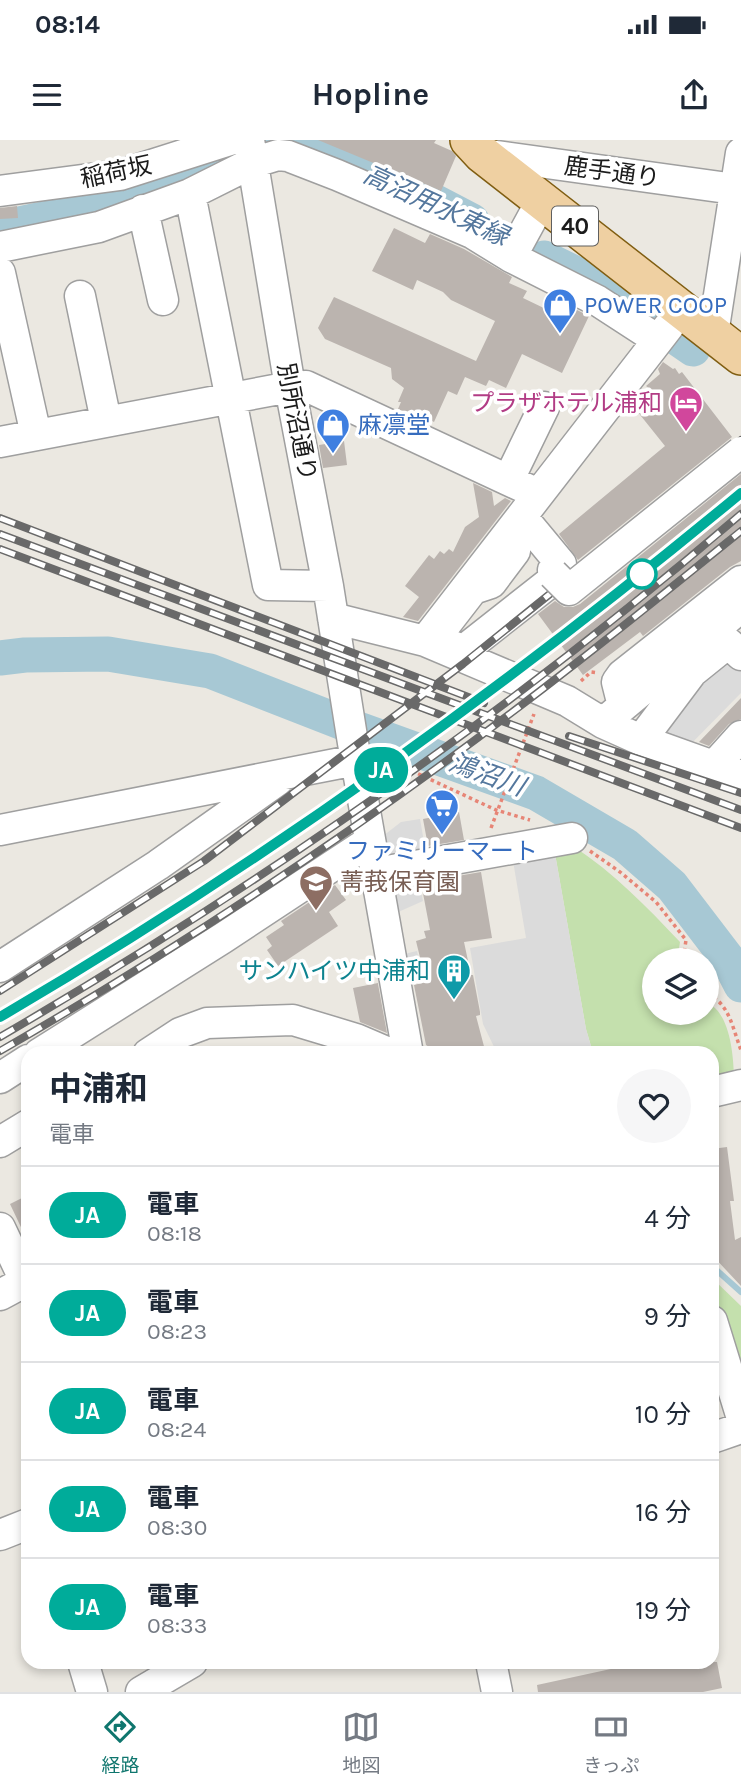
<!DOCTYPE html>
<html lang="ja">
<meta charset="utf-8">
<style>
:root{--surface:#fff;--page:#f6f6f7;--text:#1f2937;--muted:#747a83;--line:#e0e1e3;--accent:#0f766e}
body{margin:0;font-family:Karla,"Noto Sans JP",sans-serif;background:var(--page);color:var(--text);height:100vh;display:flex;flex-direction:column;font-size:26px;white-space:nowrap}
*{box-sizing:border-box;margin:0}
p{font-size:23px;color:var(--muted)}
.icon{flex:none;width:38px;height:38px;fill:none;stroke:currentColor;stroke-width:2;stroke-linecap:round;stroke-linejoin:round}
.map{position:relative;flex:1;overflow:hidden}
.details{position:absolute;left:21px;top:906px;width:698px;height:623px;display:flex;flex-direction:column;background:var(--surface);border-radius:21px;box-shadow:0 4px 10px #0003}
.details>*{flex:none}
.badge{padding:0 14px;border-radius:23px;font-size:24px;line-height:46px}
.fabs{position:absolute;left:642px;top:808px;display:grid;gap:14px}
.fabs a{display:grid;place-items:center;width:77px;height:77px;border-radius:50%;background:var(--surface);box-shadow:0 4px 10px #0003;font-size:35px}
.map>.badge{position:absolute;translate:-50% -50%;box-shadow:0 0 0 4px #fff}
.round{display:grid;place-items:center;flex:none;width:74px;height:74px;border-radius:37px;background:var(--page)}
.summary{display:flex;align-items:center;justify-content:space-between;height:119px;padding:0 28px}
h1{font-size:33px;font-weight:700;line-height:52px}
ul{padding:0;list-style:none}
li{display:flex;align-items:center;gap:21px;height:98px;padding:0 28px;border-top:2px solid var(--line)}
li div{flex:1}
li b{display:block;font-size:26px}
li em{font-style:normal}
li .badge{min-width:77px;font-weight:700;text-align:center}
.status{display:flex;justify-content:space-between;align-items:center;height:49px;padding:0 35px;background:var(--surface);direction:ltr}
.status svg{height:19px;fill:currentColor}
header{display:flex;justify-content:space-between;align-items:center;height:91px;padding:0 28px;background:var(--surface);font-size:32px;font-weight:700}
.tab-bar{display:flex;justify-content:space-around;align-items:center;height:98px;border-top:2px solid var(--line);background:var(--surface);font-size:19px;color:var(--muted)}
.tab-bar a{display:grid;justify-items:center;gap:4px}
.tab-bar .current{color:var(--accent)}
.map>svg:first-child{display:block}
</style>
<div class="status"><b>08:14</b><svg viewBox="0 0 49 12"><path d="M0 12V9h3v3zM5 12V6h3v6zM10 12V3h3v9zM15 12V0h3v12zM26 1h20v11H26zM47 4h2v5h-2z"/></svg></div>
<header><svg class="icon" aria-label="menu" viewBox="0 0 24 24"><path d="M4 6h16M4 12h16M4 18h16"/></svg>Hopline<svg class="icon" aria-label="share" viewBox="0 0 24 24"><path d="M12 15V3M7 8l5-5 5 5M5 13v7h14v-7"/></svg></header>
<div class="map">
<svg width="741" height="1552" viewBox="0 0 741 1552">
<rect width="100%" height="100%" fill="#ebe8e1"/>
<path fill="#c4e0ad" d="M 573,706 C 614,733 646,766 680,802 L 677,821 L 654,821 L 654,873 L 707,873 L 707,863 C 731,872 734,920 734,942 L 712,945 L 712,914 L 593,913 L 586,889 L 554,708 Z
M 712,1138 L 741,1166 L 741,1267 L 712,1167 Z"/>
<path fill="#dbdbdb" d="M 728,509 L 741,522 L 741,553 L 684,611 L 649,598 Z
M 420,679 L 427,719 L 389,726 L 383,696 L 401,682 Z
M 554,708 L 586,889 L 593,913 L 497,913 L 483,884 L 470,808 L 526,798 L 512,715 Z
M 419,743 L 423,761 L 396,773 L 391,748 Z
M 417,811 L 424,842 L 409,845 L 404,814 Z"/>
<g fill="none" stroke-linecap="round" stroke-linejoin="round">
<path stroke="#a7c8d4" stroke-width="6" d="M 118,914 L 140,909
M 712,1126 L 741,1152"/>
<path stroke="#a7c8d4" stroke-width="35" d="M 0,89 C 32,79 66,77 98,66 C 147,49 194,26 243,11 C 261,6 277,0 295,2 L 428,58 L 472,81
M 544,118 L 603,147 L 693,209
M 0,518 L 25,515 L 108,514 L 210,531 L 361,590 L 536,653 L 625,705 L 672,746 L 727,818 L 741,845"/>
</g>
<path fill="#bbb4af" d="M 318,0 L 436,0 L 434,3 L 452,11 L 456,16 L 441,51 Z
M 17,66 L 18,78 L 0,79 L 0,68 Z
M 394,88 L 425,103 L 430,94 L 464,109 L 512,137 L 509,143 L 527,151 L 523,158 L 550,171 L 555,159 L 589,176 L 562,233 L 522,214 L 506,248 L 489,240 L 486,246 L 465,237 L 457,255 L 448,251 L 434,282 L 430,280 L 429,283 L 398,269 L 401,262 L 398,262 L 404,248 L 392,239 L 391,228 L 325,199 L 318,188 L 334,157 L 476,221 L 495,181 L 451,160 L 443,152 L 417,140 L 413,150 L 372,131 Z
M 663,222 L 673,229 L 675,228 L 679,234 L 682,232 L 732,297 L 578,420 L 559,394 L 665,306 L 633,266 L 648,256 L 647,254 L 651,250 L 646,246 L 660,234 L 658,229 Z
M 344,301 L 347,325 L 323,328 L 319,305 Z
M 741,334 L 741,421 L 730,427 L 643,496 L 640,492 L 583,535 L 538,474 L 555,461 L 564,467 L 573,467 L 580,464 Z
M 473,343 L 492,352 L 494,366 L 505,358 L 511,361 L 418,481 L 403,477 L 419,457 L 405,446 L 429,415 L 434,419 L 440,411 L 444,414 L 449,409 L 453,412 L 465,387 L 479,377 Z
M 741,558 L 741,579 L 729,584 L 709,606 L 699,602 Z
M 459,672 L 464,700 L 428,706 L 423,679 Z
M 481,732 L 492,798 L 464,802 L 471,835 L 473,835 L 480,872 L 480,875 L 476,876 L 486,914 L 440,914 L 426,905 L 414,845 L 426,842 L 416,801 L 426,798 L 424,791 L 430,790 L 422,748 L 435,744 L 434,740 Z
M 335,745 L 346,760 L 329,772 L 338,786 L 278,826 L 267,810 L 272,806 L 266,797 L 284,785 L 281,781 Z
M 378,843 L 378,844 L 387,893 L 360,882 L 353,848 Z
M 727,1007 L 734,1061 L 730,1061 L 735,1100 L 741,1097 L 741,1146 L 712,1115 L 712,1009 Z
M 28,1055 L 28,1102 L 10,1064 Z
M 643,1522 L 717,1522 L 722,1548 L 703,1552 L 538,1552 L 537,1545 Z"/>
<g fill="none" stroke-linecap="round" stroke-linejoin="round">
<g stroke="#9f9f9f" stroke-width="33">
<path id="minor" d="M 249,0 L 290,247 L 328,446 L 353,603 L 408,914
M 482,14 L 741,50
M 0,51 L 120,35 L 230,0
M 190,54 L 268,445 L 328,446
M 143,70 L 163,160
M 0,107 L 99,87 L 190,54 L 252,23 L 278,15 L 288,16 L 337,35 L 472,93 L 511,117 L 598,161 L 658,200
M 511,117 L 542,60
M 0,133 L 36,295
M 80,156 L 106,281
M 713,194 L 741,13
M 0,302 L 290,247 L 306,246 L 538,354
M 509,339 L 544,267
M 527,383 L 561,424 L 553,430 L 558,436 L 464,510 L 440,502 L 439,493 L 473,449 L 491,443 L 515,411 L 516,397 Z
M 333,478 L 425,501 L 567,561 L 603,583 L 641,600 L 741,636
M 425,501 L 669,186
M 623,566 L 617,542 L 622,535 L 741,441
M 610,577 L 741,467
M 641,600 L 692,532 L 728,503 L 741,515
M 714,626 L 741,596
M 0,690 L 356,620
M 376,733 L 572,698
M 0,827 L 158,725 L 278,640
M 39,914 L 223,798 L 370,701
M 148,914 L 180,893 L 207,883 L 293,880 L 356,899 L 391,914
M 0,938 L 28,920
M 712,952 L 741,945
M 0,1002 L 28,985
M 0,1088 L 28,1147
M 0,1155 L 28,1140
M 712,1181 L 741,1275
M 712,1298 L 741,1288
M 0,1395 L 28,1384
M 83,1522 L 92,1552
M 491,1522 L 497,1552
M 141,1552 L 192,1522"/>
</g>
<g stroke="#805e12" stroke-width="40">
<path id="major" d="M 469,0 L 482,14 L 741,216"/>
</g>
<path stroke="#e78576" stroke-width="3.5" stroke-dasharray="3.5 3.5" stroke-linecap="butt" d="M 581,541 L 591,532 L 598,533
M 380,616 L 496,670 L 530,680
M 491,688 L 534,574
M 590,711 L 620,732 L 656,762 L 686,800 L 683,821
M 707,855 C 729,861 733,890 741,910"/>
<use href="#minor" stroke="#fff" stroke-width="30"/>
<use href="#major" stroke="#efd0a2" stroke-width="37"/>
<g stroke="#696969" stroke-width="8">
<path id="rail" d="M 0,378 L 484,563
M 0,394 L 741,670
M 0,409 L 741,688
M 569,596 L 741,653
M 0,851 L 204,721 L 463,524 L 741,300
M 0,877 C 262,724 508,547 741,353
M 0,897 C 261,745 511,571 741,374
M 0,911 C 202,795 396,664 580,520 C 634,478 688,434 741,391"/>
</g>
<use href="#rail" stroke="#fff" stroke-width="5" stroke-dasharray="16" stroke-linecap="butt"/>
<g stroke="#9f9f9f" stroke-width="33" stroke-linecap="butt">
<path id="minor-bridge" d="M 553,434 L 569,450 L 741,312"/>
</g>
<use href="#minor-bridge" stroke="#fff" stroke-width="30"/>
</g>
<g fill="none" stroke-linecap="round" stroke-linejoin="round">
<g stroke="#fff" stroke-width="16">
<path id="line" d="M 0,877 C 262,724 507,547 741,353"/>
</g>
<use href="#line" stroke="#00ac9a" stroke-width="10"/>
</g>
<defs>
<g id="shop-pin" transform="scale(1.75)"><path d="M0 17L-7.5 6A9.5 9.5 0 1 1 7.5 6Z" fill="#3f7fe0" stroke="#fff"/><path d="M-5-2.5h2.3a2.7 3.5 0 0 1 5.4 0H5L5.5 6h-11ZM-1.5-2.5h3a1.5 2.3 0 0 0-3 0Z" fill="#fff"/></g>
<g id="hotel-pin" transform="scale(1.75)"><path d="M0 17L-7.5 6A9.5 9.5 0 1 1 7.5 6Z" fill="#d1479c" stroke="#fff"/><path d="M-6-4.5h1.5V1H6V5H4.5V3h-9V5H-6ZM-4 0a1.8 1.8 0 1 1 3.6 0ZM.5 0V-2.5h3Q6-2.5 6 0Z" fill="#fff"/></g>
<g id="supermarket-pin" transform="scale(1.75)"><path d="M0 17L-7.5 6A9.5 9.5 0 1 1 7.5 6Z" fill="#3f7fe0" stroke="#fff"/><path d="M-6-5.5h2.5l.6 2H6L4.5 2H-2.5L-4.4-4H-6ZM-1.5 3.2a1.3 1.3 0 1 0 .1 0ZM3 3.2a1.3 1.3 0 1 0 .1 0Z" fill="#fff"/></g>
<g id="school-pin" transform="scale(1.75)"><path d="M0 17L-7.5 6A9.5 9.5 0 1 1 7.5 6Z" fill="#8d6e63" stroke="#fff"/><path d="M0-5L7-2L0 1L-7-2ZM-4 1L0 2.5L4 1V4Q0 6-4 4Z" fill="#fff"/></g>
<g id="building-pin" transform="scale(1.75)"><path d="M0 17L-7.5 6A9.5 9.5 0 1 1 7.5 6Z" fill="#0f9aa8" stroke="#fff"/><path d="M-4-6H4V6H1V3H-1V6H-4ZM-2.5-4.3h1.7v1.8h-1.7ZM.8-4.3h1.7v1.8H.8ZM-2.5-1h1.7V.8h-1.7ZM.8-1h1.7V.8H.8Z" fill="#fff"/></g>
</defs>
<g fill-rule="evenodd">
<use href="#shop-pin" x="560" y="165"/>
<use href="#hotel-pin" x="686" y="263"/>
<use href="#shop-pin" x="333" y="285"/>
<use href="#supermarket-pin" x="442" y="666"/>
<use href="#school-pin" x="316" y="742"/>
<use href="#building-pin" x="454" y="831"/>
</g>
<circle fill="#fff" stroke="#00ac9a" stroke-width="3.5" cx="642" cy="434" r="14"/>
<g text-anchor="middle" stroke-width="7" stroke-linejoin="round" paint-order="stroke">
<rect fill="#fff" stroke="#5f5f5f" stroke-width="2" x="552" y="66.5" width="46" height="39" rx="5"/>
<g font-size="23" font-weight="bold" fill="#1b1b1b">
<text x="575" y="94">40</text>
</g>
<g font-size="24" fill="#1b1b1b" stroke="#fff">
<text transform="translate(116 32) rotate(-12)" y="8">稲荷坂</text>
<text transform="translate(612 32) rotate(8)" y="8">鹿手通り</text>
<text transform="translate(297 282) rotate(79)" y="8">別所沼通り</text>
</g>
<g font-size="24" fill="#366cbe" stroke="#fff" text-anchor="start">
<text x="584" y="173">POWER COOP</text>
<text x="358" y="293">麻凛堂</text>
<text x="442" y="719" text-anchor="middle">ファミリーマート</text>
</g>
<g font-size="24" fill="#b23c85" stroke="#fff" text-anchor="end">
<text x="662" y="271">プラザホテル浦和</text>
</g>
<g font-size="24" fill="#785e54" stroke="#fff" text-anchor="start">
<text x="340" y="750">菁莪保育園</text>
</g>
<g font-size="24" fill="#0d838f" stroke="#fff" text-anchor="end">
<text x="430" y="839">サンハイツ中浦和</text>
</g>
<g font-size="26" font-style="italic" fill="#54779d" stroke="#fff">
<text transform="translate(436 65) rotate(25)" y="9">高沼用水東縁</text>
<text transform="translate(487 634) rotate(20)" y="9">鴻沼川</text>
</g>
</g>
</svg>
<div class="fabs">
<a><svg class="icon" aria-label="layers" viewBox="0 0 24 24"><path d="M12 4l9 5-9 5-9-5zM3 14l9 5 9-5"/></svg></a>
</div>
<b class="badge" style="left:381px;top:630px;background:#00ac9a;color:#fff">JA</b>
<section class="details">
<div class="summary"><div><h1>中浦和</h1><p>電車</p></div><a class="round"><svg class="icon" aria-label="heart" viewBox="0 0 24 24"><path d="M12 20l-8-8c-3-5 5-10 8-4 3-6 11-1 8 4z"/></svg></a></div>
<ul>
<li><span class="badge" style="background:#00ac9a;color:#fff">JA</span><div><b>電車</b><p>08:18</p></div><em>4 分</em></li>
<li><span class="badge" style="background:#00ac9a;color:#fff">JA</span><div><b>電車</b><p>08:23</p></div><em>9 分</em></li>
<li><span class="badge" style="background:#00ac9a;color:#fff">JA</span><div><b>電車</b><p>08:24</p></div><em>10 分</em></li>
<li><span class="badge" style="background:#00ac9a;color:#fff">JA</span><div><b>電車</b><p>08:30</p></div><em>16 分</em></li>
<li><span class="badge" style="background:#00ac9a;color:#fff">JA</span><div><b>電車</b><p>08:33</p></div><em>19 分</em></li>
</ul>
</section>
</div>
<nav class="tab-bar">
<a class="current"><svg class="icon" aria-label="directions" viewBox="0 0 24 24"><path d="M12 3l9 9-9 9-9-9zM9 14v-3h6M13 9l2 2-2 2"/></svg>経路</a>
<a><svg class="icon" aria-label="map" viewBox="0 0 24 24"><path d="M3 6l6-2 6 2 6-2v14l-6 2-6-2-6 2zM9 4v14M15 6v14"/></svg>地図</a>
<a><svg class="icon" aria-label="tickets" viewBox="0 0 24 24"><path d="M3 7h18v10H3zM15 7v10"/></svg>きっぷ</a>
</nav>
